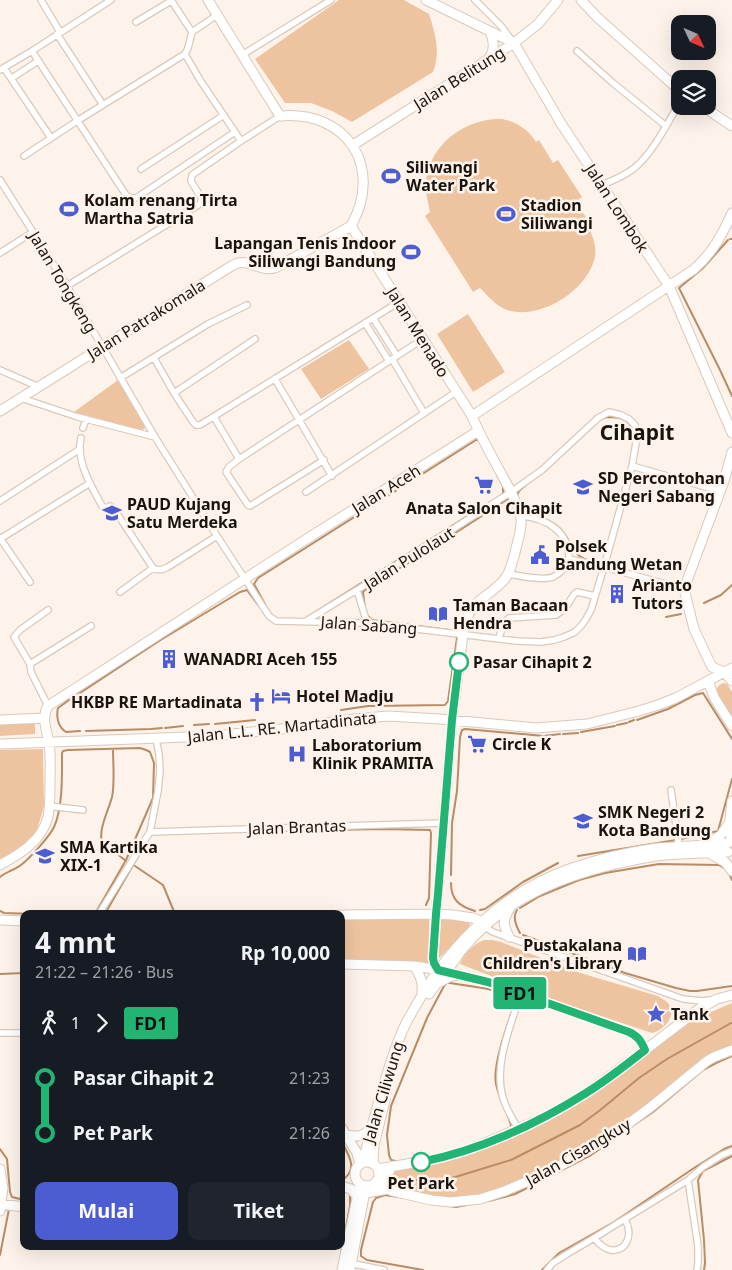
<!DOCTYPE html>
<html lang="id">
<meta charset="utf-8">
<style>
:root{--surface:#171b24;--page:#20242c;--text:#f1f3f6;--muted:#9ea1a6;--accent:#4c5dd2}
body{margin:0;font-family:"Noto Sans",sans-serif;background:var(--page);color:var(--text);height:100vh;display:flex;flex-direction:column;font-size:19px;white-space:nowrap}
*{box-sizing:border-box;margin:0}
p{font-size:16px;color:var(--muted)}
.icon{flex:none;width:28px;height:28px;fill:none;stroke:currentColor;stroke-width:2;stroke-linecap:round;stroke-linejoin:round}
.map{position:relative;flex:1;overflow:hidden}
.sheet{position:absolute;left:20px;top:910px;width:325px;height:340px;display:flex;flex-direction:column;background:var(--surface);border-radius:10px;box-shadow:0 5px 20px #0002}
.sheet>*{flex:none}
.badge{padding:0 10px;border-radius:4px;font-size:18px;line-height:32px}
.needle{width:32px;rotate:134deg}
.fabs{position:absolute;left:671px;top:15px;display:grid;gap:10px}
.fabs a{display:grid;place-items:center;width:45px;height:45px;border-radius:10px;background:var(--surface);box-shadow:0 5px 20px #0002;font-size:25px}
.map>.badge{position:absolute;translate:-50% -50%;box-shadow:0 0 0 2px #fff}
.legs{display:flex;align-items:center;gap:8px;height:55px;padding:0 15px;font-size:16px}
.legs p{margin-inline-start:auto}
.headline{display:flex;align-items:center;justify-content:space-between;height:85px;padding:0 15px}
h1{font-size:28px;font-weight:700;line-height:38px}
.primary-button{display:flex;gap:10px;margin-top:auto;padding:10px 15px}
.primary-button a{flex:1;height:58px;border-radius:10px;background:var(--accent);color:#fff;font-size:20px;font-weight:700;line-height:58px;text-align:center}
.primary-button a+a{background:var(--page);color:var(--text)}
ul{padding:0 15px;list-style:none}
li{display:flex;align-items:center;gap:18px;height:55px;font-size:19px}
li i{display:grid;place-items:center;width:8px;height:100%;margin:0 6px;background:currentColor}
li i::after{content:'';width:12px;height:12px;margin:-6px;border:4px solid;border-radius:50%;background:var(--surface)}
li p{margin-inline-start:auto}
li:first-child i{background:linear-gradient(#0000 50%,currentColor 0)}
li:last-child i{background:linear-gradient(currentColor 50%,#0000 0)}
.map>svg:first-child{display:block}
</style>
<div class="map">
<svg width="732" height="1270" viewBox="0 0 732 1270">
<rect width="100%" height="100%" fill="#fdf3ea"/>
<path fill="#eec4a0" d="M 339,0 L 404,0 L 429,14 C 435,33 441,52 433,72 L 352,122 L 332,111 L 311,103 L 285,103 L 255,59 Z
M 502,119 C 517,122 528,129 536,142 L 539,140 L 553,163 L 558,160 L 582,197 L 576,202 L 589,222 L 587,224 C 592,234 597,245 595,257 C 588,290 540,321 507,310 C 496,306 488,296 480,288 L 473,292 L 425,216 L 430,212 C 428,202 425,192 426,182 C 428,152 454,127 483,121 C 489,119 496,119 502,119 Z
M 468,314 L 505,372 L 473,392 L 437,334 Z
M 349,340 L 369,369 L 321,399 L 301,369 Z
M 118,380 L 144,425 L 145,428 L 142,430 L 74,412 Z
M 724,683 L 727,684 L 732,692 L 732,717 L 716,692 C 717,687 719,684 724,683 Z
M 35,722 L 35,734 L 0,736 L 0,724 Z
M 43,749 L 44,806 L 35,837 L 0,863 L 0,750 Z
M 429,916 L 430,954 L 429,965 L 341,963 L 341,918 Z
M 441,917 L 466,921 L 469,922 L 470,925 L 466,932 L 438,959 Z
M 484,940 L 492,940 L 501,942 L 577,972 L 658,996 C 662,999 668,1001 670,1006 C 676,1018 662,1031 652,1033 L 564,1004 L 460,964 C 464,954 473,944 484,940 Z
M 732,1003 L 732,1044 L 706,1058 L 638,1113 L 568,1159 L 487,1197 L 452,1203 L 391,1189 L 391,1176 L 395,1169 L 459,1156 L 583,1098 L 690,1021 Z"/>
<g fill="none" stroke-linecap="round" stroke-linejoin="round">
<path stroke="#b88c65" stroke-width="2" d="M 730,239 L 732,239
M 728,240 L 703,268 L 679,288 L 720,370 L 732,396
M 608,417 C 618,417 629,418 633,430 C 640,448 620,503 614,523 C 610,535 607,548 604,560 L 603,563 C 565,560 577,541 556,525 C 546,518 534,514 522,511 L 517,495 L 519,491 L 558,457 L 599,419 Z
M 497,475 L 503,486 L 503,493 L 501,496
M 704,603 L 721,595 L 732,585
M 266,606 L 254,584 L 258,578 L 476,440 L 478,440 L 480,442
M 365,608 L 363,592 L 368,587 L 418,557 L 508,499 L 511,501
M 317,611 L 469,515
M 367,615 L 372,620 L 449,630
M 666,617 L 681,614
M 456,631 L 459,631 L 461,621
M 77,695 L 159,641 L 240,592 L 247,590 L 259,606
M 69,700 L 58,708 C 56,717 58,727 66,732 L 80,731
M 341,710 L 368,706 L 445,705 L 448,701 L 457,638 L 456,636 L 455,635
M 637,720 L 668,709 L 695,695 L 703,693 L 732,739
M 629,722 L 634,720
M 215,724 L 255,720
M 194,725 L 209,724
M 617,725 L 627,723
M 165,728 L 183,726
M 86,731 L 151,729 L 162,728
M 581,732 L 615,726
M 563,734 L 578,733
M 113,749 C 113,763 115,784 112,797 C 109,809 98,830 102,842 L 126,861
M 276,831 L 384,829 L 430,830 L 431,833 L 429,898 L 426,905
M 681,839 L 718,831 L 732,779
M 578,856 L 676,840
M 135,866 L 163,885 L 175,914
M 729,873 L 732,880
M 451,875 L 452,823 L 457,791 L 460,737 L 462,730 L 465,729 L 544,736 L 560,734
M 0,877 C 6,872 14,870 21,865 C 29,859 50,836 54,827 C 63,808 62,774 62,753 L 63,751 L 68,750 L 140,748 L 146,750 L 150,752 L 154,763 L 153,798 L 126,860 L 95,914
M 451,883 C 451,900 459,906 475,911
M 520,908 L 540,896 L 579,880 L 605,873 L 659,864 L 719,865 L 724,868
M 480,910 L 485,909 L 523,882 L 558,863
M 517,910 C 512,917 516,926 520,933
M 0,911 L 4,913 L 34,914
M 106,914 L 106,912 L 147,841
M 523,935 L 625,973 L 676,988 L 690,991 L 697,991 L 732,986
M 0,974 L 24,973
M 447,983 L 450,983 C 462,985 507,990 514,997 C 515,998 515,999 516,1000 C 509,1020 492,1065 496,1084 C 499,1098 507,1112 511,1125 C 510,1130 507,1132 503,1134 C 479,1143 414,1169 391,1160 L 389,1155 L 387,1135 L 391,1106 L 427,1018 L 444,986 Z
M 628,1129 L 653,1112 L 703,1070 L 716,1063 L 732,1056
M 341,1140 C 348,1155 360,1169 341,1181
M 0,1149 L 7,1159 L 10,1192 L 12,1197 L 24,1200
M 558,1172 L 591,1155 L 616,1138
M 401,1179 L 431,1181 L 452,1178 L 511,1160 L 580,1125 L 599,1111 L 639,1078 L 667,1059 L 731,1023
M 405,1198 L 385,1195 L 376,1198 L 373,1202 L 361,1250 L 361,1256 L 367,1260 L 423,1270
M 489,1201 L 515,1194 L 547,1178
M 449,1206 L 456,1207 L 472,1204
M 245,1246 C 250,1250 259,1250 264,1246
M 341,1253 L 350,1206 L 350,1193
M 0,1255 L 9,1209
M 542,1270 L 559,1253 L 614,1222 L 694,1168 L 724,1149 L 732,1146
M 704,1270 L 705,1263 L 704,1240 L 698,1180 L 703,1171 L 732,1156"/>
<g stroke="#dac9bb" stroke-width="8">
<path id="street" d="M 41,0 L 60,32
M 111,0 L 32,51 L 126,195 L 130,198 L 136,198 L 235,132
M 171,0 L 192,32
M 475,0 L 501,26 L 513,42
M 136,22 L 171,1
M 57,34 L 103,105
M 577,51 L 613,83 L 666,126
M 185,54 L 200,80 L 241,141
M 242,55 L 331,0
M 4,68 L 51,138
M 0,70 L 32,51
M 12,78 L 38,61
M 24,156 L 77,121 L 185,54 L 188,48 L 192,32 L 217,15
M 141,169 L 224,115
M 0,180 L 67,286 L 155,437 L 217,536 L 269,616 L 276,621 L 367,623 L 517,641 L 541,642 L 554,640 L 564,637 L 575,632 L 581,626 L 586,619 L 591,610 L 604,567 L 632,466 L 637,437 L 635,425 L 629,419 L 621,415 L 609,412 L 598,418 L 542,470 L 511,492 L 365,585 L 306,621
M 602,185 C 612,181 624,176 633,169 C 652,155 668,122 680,102
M 0,253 L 33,232
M 67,286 L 200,204 L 202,199 L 191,181 L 192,175 L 241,141 L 280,116
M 373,318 L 397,356
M 365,323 L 389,361
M 154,358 L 174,393 L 193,422 L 196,425 L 200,425 L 399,302
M 392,359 L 424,413
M 0,370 L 39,387
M 120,378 L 208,324 L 247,305
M 275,379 L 332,476
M 174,393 L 255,339
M 21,398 L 78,417 L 155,437
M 214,417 L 239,459
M 83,428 L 86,419
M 81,438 C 81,441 79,446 80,450 C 81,470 93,489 102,506 L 106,508 L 110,506 L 114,509 L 153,568
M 324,460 L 250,506 L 248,505 L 226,472 L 229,467 L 239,459 L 423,339
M 632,466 L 720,491
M 306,492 L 456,392
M 0,501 L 80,449
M 521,516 C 546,518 569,531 569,559 L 604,567 L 684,589
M 0,538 L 30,582
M 0,539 L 90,483
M 153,568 C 159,571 162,570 168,567 L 217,536
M 509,574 C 520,576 542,581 553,577 C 560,574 566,566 569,559
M 357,590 L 367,623
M 120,592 L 153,568
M 499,639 L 503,623 L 509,618 L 556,615 C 561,612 567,608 569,602 C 572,598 572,595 577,592 L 595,596
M 30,664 L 14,637 L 20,630 L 48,610
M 48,706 L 31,672 L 30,664 L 91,626
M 671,790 L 679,847
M 49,806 L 83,810
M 150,832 L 444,823
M 99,914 L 150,832 L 158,791 L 160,771 L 159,754 L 156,739
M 485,927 L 493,932 L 683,999 L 702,1001 L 710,1000
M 456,974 L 488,982 L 623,1030 C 636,1035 639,1037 645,1050
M 0,1033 L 24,1033
M 518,1129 C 513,1119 506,1109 503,1098 C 493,1065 511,1025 521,993
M 688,1180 L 698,1246 L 698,1262 L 697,1270
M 594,1238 C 599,1244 604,1249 611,1250 C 628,1252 633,1232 625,1220
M 349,1263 L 384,1270
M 547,1270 L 553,1263 L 567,1254 L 594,1238 L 688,1180 L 703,1167 L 722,1155 L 732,1151"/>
</g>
<g stroke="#dac9bb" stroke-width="11">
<path id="secondary" d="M 208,0 L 280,116 C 347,110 384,167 351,226
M 426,0 L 514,43
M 581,0 L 597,17 L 680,91
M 514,43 L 562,125 L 669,286 L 732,433
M 489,59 C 495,49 494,42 490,31
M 702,106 L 732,126
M 353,145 L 514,43 L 538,24 L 558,0
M 351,226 L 472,416 C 483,443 499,468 512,494 C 515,502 521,511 521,519 C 522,531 517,542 515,553 C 512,563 510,574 503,581 C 482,603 469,599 463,634 L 452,720 L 438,894 L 436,914 L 433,958 L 434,963 L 438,970
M 0,411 L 233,265 C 248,257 259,272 275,268 L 351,226
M 472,416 L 693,270 C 712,254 722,235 732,213
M 732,452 L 724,481 L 684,589 L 694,629 L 710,663 L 712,667 L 724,672 L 732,681
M 708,681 L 714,697 L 732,726
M 0,720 L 45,718
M 0,744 L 214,736 L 289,728 L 354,719 L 388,716 L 440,719 L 536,728 L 561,726 L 587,724 L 639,711 L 658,705 L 676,698 L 732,668
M 731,840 L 730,820 L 732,801
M 709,843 L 721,835 L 729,823
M 709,853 L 725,862 L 732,871
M 0,865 C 20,854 42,841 48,817 C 50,806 50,794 50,782 C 50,769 51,756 49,743 C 47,732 41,717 48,706 L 305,540 L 478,431
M 341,915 L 436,914 L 453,915 L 473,918 L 478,920 L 483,925
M 0,920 L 24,921
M 509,937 C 503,924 502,921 510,908
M 341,964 L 414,966 L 441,970
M 414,966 C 421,976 423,983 422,994
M 440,982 L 451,976 L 459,975
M 429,994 C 434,986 440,980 445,973 C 451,966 456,958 461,951 C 475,934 494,917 512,905 C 554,878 606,864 656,856 C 679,853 704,853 728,852
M 341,1127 L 357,1153 L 360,1164
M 346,1135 C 356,1137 364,1137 370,1128
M355 1174a12 12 0 1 1 24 0a12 12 0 1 1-24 0Z
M 363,1163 C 367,1142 373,1122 379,1101 C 386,1077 392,1055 402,1032 C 406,1022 412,1012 418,1002 C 452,942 505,891 572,868 C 599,859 628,852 657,848 C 680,846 704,846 728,843
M 373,1164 L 374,1145 L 385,1100
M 0,1169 L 3,1188 L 0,1211
M 378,1169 L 430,1160 L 456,1154 L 471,1149 L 545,1117 L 587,1093 L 628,1063 L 699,1009 L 717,999 L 732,995
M 376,1182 L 392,1191 L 431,1200 L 451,1202 L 480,1199 L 505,1191 L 549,1172 L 579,1155 L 617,1132 L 652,1106 L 707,1061 L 714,1057 L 732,1050
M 341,1186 L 351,1189 L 357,1196
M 388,1189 L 386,1177 L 392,1166
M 366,1193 L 388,1189
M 1,1204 L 24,1207
M 342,1270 L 360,1184
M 350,1270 L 366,1186"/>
</g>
<use href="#street" stroke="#fff" stroke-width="5.5"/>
<use href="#secondary" stroke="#fff" stroke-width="9"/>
</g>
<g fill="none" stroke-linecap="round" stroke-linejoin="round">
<g stroke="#fff" stroke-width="11">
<path id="line-1" d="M 421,1162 C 478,1151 537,1124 586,1093 C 607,1080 626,1065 645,1050 C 641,1041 638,1036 629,1032 L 488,982 L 438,970 L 434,963 L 433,958 L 436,914 L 438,894 L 452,720 L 459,662"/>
</g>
<use href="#line-1" stroke="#22b473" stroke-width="8"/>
</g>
<defs>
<g id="stadium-bare" transform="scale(1.5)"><path d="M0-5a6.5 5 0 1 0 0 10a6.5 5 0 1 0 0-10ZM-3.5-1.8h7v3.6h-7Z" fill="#4c5dd2" stroke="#fdf3ea" stroke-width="2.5" paint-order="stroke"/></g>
<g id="supermarket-bare" transform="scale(1.5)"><path d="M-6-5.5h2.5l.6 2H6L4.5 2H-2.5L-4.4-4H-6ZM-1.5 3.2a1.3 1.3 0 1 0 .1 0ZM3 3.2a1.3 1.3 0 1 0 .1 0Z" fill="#4c5dd2" stroke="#fdf3ea" stroke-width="2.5" paint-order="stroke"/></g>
<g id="school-bare" transform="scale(1.5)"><path d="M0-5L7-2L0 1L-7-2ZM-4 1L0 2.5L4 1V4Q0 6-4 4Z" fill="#4c5dd2" stroke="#fdf3ea" stroke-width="2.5" paint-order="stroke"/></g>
<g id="civic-bare" transform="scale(1.5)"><path d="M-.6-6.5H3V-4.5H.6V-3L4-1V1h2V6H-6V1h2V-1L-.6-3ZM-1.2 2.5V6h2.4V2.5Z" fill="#4c5dd2" stroke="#fdf3ea" stroke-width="2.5" paint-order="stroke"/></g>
<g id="building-bare" transform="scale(1.5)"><path d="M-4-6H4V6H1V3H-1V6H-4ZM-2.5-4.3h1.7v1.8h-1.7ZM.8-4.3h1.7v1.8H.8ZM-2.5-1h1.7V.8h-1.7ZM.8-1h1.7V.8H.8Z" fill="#4c5dd2" stroke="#fdf3ea" stroke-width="2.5" paint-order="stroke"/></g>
<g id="library-bare" transform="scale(1.5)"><path d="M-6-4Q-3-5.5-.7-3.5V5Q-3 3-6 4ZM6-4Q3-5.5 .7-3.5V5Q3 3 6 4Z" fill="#4c5dd2" stroke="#fdf3ea" stroke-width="2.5" paint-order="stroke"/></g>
<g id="hotel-bare" transform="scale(1.5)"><path d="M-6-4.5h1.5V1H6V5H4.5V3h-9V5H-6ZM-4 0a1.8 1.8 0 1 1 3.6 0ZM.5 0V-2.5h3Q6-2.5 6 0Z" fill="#4c5dd2" stroke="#fdf3ea" stroke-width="2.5" paint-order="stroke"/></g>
<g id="church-bare" transform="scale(1.5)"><path d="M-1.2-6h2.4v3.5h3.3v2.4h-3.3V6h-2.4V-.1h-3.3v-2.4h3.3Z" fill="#4c5dd2" stroke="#fdf3ea" stroke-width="2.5" paint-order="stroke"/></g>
<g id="hospital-bare" transform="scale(1.5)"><path d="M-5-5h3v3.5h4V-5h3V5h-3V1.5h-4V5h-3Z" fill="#4c5dd2" stroke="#fdf3ea" stroke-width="2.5" paint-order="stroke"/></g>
<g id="sight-bare" transform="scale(1.5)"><path d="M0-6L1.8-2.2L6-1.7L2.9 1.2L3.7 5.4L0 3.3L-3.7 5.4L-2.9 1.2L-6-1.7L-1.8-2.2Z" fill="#4c5dd2" stroke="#fdf3ea" stroke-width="2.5" paint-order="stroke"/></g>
</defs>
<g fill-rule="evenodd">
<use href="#stadium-bare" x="391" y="176"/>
<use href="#stadium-bare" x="69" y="209"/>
<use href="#stadium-bare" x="506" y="214"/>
<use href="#stadium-bare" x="411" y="252"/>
<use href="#supermarket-bare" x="484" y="485"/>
<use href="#school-bare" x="583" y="487"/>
<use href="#school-bare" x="112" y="513"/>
<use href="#civic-bare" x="540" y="555"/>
<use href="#building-bare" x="617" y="594"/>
<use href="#library-bare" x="438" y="614"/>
<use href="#building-bare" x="169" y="659"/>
<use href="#hotel-bare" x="281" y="696"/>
<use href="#church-bare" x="257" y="702"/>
<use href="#supermarket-bare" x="477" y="744"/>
<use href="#hospital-bare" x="297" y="754"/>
<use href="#school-bare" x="583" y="821"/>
<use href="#school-bare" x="45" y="856"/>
<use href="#library-bare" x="637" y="954"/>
<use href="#sight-bare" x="656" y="1014"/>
</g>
<g fill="#fff" stroke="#22b473" stroke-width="2.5">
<circle cx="459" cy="662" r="9"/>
<circle cx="421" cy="1162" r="9"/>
</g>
<g text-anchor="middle" stroke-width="5" stroke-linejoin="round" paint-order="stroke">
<g font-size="16" fill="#19130e" stroke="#fdf3ea">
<text transform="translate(459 78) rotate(-32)" y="6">Jalan Belitung</text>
<text transform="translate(617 208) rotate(57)" y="6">Jalan Lombok</text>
<text transform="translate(63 282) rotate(59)" y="6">Jalan Tongkeng</text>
<text transform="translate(146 319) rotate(-32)" y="6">Jalan Patrakomala</text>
<text transform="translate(418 332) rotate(58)" y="6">Jalan Menado</text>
<text transform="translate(386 489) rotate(-32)" y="6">Jalan Aceh</text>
<text transform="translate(409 558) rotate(-32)" y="6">Jalan Pulolaut</text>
<text transform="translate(369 625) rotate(4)" y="6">Jalan Sabang</text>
<text transform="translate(282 727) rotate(-6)" y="6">Jalan L.L. RE. Martadinata</text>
<text transform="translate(297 827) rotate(-2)" y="6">Jalan Brantas</text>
<text transform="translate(383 1092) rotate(-73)" y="6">Jalan Ciliwung</text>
<text transform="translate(578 1152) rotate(-30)" y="6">Jalan Cisangkuy</text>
</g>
<g font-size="16" font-weight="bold" fill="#19130e" stroke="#fdf3ea" text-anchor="start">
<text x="406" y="173">Siliwangi<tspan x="406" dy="18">Water Park</tspan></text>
<text x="84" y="206">Kolam renang Tirta<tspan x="84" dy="18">Martha Satria</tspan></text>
<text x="521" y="211">Stadion<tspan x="521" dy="18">Siliwangi</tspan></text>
<text x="396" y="249" text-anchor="end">Lapangan Tenis Indoor<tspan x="396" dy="18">Siliwangi Bandung</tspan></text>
<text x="598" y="484">SD Percontohan<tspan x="598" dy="18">Negeri Sabang</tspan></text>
<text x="127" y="510">PAUD Kujang<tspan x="127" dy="18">Satu Merdeka</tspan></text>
<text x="484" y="514" text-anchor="middle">Anata Salon Cihapit</text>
<text x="555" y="552">Polsek<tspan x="555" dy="18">Bandung Wetan</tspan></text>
<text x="632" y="591">Arianto<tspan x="632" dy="18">Tutors</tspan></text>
<text x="453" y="611">Taman Bacaan<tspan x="453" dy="18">Hendra</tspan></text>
<text x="184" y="665">WANADRI Aceh 155</text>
<text x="296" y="702">Hotel Madju</text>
<text x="242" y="708" text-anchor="end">HKBP RE Martadinata</text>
<text x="492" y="750">Circle K</text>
<text x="312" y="751">Laboratorium<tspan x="312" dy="18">Klinik PRAMITA</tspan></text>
<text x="598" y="818">SMK Negeri 2<tspan x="598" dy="18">Kota Bandung</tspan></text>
<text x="60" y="853">SMA Kartika<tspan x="60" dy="18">XIX-1</tspan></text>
<text x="622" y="951" text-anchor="end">Pustakalana<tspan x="622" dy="18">Children's Library</tspan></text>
<text x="671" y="1020">Tank</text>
</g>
<g font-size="16" font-weight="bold" fill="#19130e" stroke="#fdf3ea" text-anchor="start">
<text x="473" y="668">Pasar Cihapit 2</text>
<text x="421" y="1189" text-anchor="middle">Pet Park</text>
</g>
<g font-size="21" font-weight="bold" fill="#19130e" stroke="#fdf3ea">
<text x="637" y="440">Cihapit</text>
</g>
</g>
</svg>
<div class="fabs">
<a><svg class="needle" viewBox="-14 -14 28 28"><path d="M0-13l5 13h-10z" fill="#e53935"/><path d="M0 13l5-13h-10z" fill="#9ea1a6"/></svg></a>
<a><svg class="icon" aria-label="layers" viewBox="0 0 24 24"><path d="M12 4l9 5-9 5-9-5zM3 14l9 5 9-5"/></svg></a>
</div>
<b class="badge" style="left:520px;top:993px;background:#22b473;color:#111">FD1</b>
<section class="sheet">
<div class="headline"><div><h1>4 mnt</h1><p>21:22 – 21:26 · Bus</p></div><b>Rp 10,000</b></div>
<div class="legs"><svg class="icon" aria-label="walk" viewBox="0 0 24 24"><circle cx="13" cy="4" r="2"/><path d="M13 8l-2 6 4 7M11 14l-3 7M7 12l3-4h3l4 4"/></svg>1<svg class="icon" aria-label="forward" viewBox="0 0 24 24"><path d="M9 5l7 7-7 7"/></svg><b class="badge" style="background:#22b473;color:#111">FD1</b></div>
<ul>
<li><i style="color:#22b473"></i><b>Pasar Cihapit 2</b><p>21:23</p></li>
<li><i style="color:#22b473"></i><b>Pet Park</b><p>21:26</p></li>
</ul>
<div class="primary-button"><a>Mulai</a><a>Tiket</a></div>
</section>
</div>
